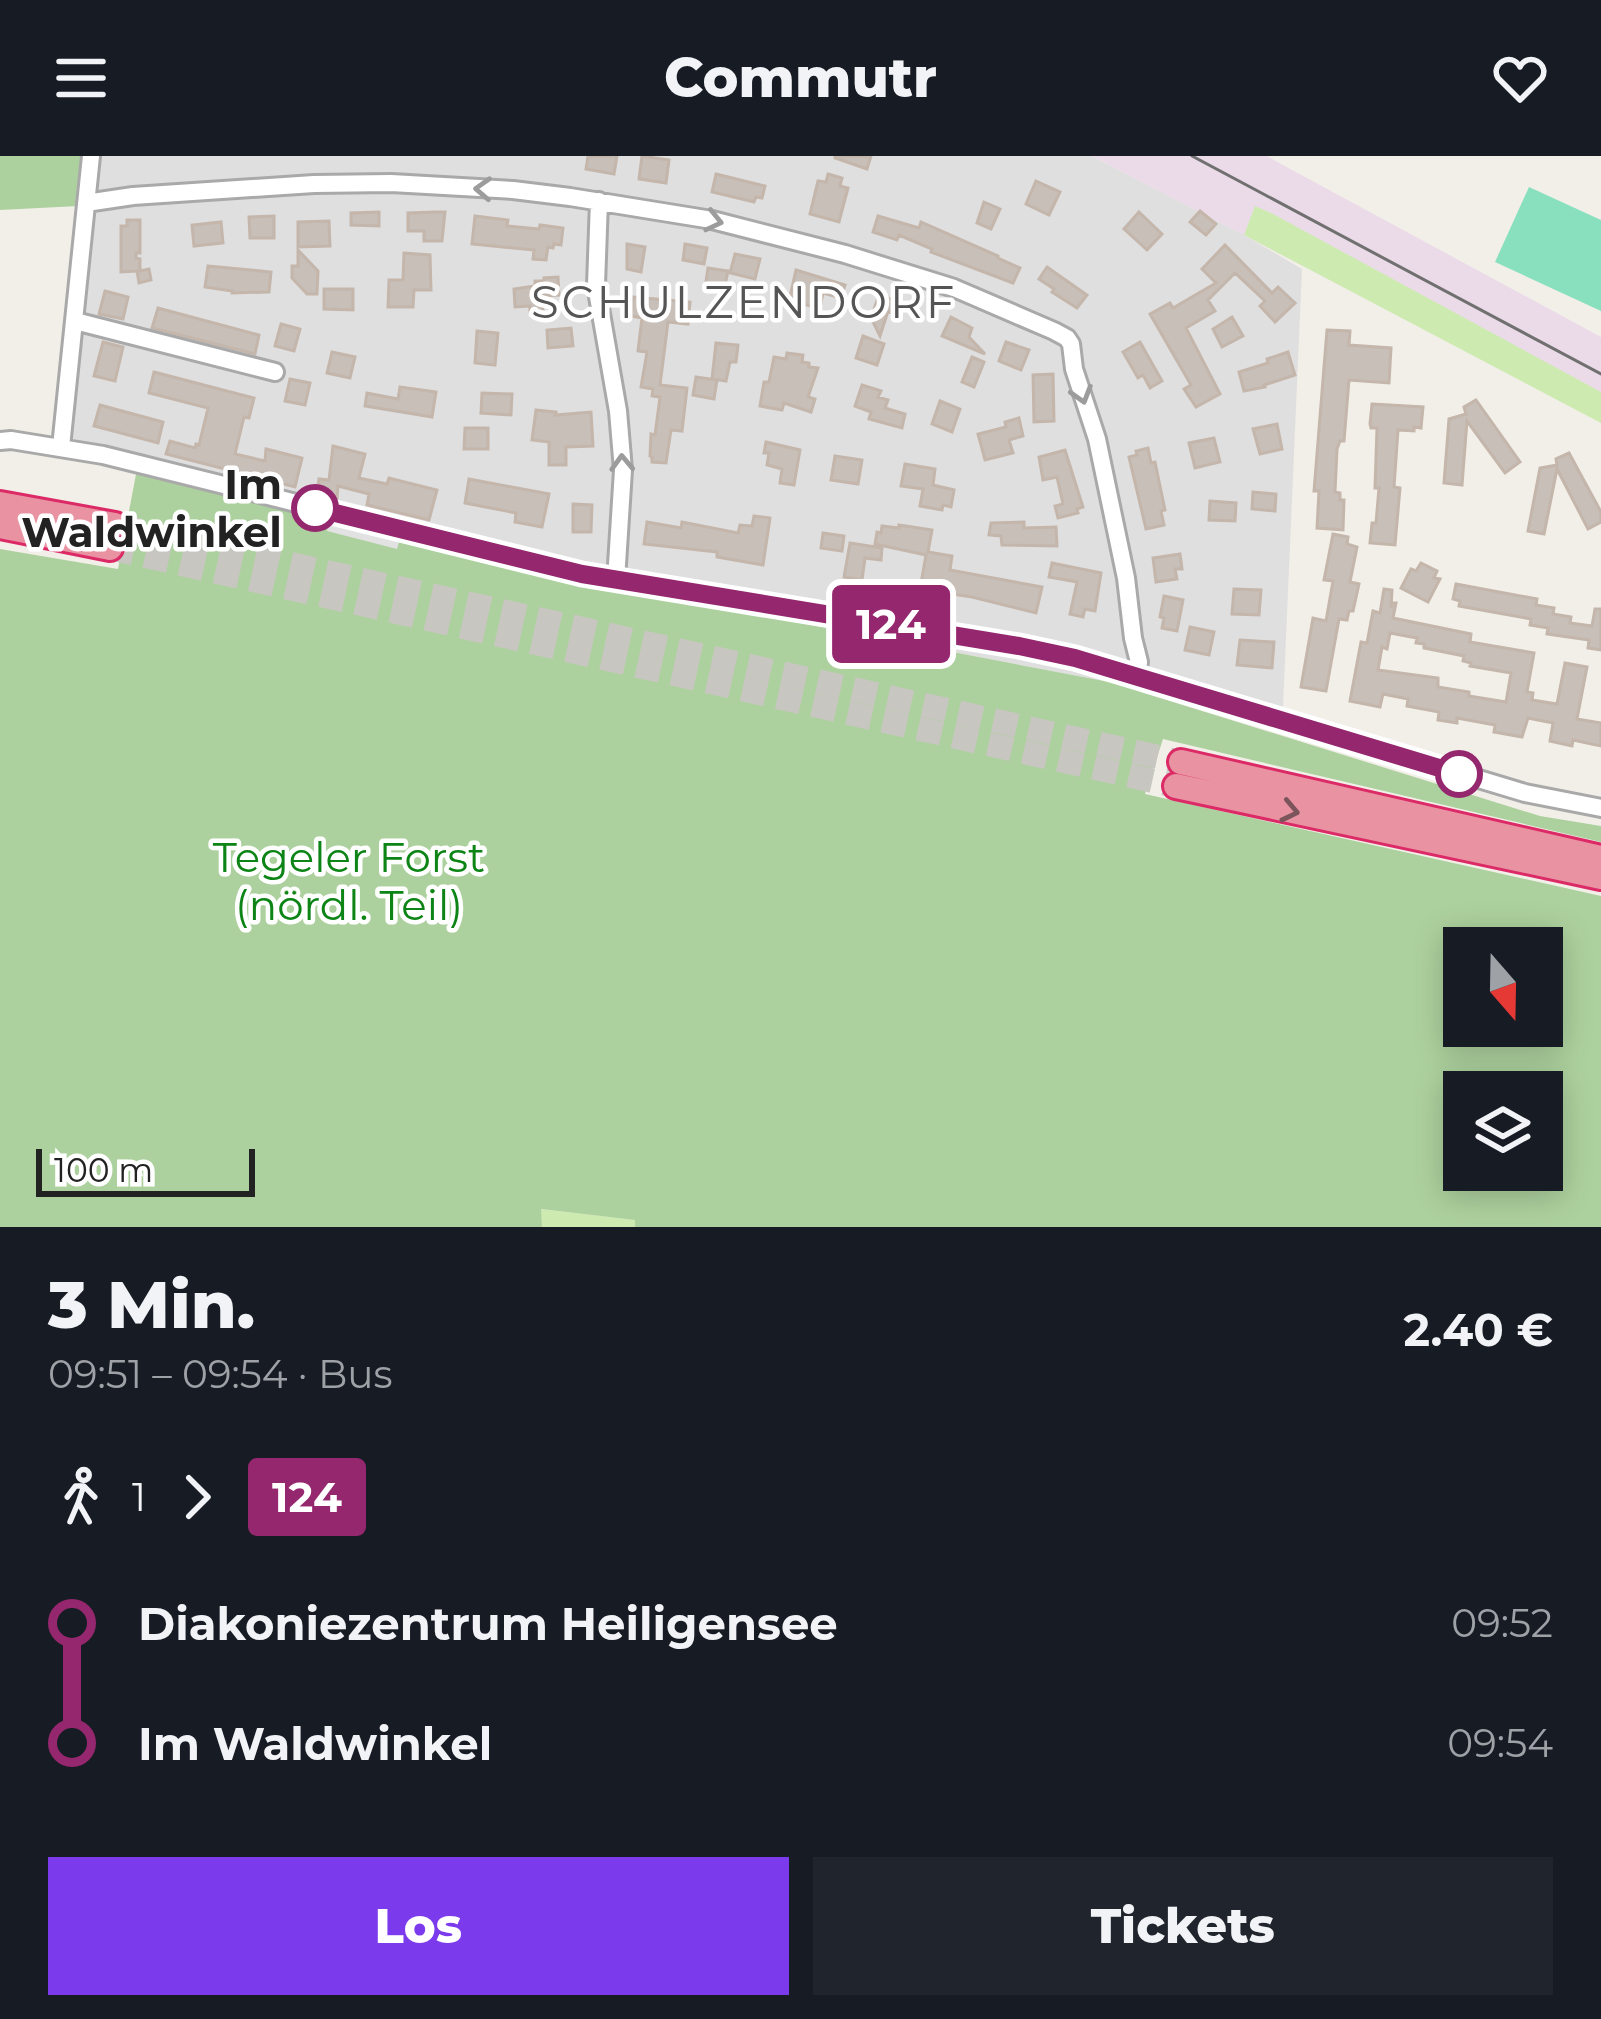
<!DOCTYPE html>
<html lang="de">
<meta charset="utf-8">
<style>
:root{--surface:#171b24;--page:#20242c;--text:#f1f3f6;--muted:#9ea1a6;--accent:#7c3aed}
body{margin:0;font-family:Montserrat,sans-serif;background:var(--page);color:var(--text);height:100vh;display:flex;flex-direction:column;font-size:45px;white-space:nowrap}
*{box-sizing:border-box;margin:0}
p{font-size:39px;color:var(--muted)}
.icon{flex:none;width:66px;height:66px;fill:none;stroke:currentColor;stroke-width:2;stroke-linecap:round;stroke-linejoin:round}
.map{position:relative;height:1071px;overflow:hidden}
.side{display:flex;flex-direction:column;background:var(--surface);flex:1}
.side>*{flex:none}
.badge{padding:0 24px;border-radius:9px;font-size:42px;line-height:78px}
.needle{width:78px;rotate:160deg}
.tools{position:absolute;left:1443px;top:771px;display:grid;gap:24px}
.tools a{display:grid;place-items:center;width:120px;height:120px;border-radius:0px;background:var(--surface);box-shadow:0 6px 30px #0003;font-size:60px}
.scale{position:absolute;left:36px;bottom:30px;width:219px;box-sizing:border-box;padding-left:12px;border:6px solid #222;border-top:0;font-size:33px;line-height:42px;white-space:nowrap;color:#222;-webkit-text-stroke:9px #fff;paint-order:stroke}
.map>.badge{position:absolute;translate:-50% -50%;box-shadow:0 0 0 6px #fff}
.legs{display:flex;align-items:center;gap:18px;height:132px;padding:0 48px;font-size:39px}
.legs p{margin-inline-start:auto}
.headline{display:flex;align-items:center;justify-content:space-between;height:204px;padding:0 48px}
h1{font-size:66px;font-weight:800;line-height:90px}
.action{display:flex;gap:24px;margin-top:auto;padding:24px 48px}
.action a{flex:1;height:138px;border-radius:0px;background:var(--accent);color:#fff;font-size:48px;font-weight:800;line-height:138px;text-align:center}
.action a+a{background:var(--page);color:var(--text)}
ul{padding:0 48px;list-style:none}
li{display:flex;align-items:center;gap:42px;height:120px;font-size:45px}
li i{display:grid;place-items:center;width:18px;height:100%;margin:0 15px;background:currentColor}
li i::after{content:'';width:30px;height:30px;margin:-15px;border:9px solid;border-radius:50%;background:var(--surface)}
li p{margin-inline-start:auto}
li:first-child i{background:linear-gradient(#0000 50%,currentColor 0)}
li:last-child i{background:linear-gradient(currentColor 50%,#0000 0)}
header{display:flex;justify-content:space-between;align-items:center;height:156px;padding:0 48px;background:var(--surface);font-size:54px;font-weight:800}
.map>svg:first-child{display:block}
</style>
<header><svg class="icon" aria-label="menu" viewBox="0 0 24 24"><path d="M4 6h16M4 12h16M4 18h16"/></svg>Commutr<svg class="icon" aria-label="heart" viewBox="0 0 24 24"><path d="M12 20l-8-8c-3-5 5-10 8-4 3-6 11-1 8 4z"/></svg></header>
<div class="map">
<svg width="1601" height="1071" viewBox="0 0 1601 1071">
<rect width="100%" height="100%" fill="#f2efe9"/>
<path fill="#e0dfdf" d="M 82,0 L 1092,0 L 1244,79 L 1302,113 L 1282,574 L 1141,532 L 565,422 L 207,317 L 55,278 Z"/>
<path fill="#ebdbe8" d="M 1092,0 L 1267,0 L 1281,8 L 1601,181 L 1601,265 Z"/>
<path fill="#cdebb0" d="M 1255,50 L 1273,58 L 1601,236 L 1601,267 L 1244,79 Z
M 540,1053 L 636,1064 L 635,1071 L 542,1071 Z"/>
<path fill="#add19e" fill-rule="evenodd" d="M 0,0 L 82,0 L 78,50 L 0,54 Z
M 137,313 L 565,422 L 1141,532 L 1141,536 L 1540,660 L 1601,670 L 1601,686 L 1163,583 L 1145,638 L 1601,740 L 1601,1071 L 635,1071 L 635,1064 L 541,1053 L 542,1071 L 0,1071 L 0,393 L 118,413 ZM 1464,792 L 1542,792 L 1542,870 L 1464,870 ZM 1464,936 L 1542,936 L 1542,1014 L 1464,1014 Z"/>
<path fill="#88e0be" d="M 1529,31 L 1601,64 L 1601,155 L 1495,106 Z"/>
<path fill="#e2e2e2" d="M 329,364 L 400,382 L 397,393 L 327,375 Z"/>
<path fill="#c7bfb8" stroke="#c4b6ab" stroke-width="3" fill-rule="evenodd" d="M 588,0 L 617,0 L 614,18 L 586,13 Z
M 642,0 L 669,4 L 666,27 L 639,23 Z
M 835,0 L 871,0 L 867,13 L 835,2 Z
M 716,18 L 765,30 L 762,42 L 756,41 L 754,46 L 712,36 Z
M 828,18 L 842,22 L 840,30 L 848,32 L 839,66 L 810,58 L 818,25 L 826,26 Z
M 1036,25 L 1060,36 L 1049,59 L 1026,48 Z
M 984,46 L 1000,53 L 991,73 L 977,67 Z
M 1200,55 L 1216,68 L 1206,79 L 1190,66 Z
M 379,56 L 379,70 L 351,69 L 351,57 Z
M 436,56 L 445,56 L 442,85 L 424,85 L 424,75 L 408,75 L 408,57 Z
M 1139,56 L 1162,78 L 1147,94 L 1124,73 Z
M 274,60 L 274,82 L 250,82 L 249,61 Z
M 475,60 L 508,64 L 507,70 L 539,73 L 540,69 L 563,72 L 561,89 L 554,88 L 553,92 L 548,91 L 546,104 L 533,103 L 534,94 L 472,88 Z
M 878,60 L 919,72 L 921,66 L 998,100 L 998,102 L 1020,112 L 1013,127 L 931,96 L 932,93 L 899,79 L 897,84 L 873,76 Z
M 127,64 L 140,64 L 140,97 L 136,97 L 136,102 L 140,103 L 140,115 L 149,113 L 151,124 L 139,127 L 137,115 L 121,116 L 121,70 L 127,70 Z
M 329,65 L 330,90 L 298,91 L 298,66 Z
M 221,66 L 223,87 L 194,90 L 192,69 Z
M 627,88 L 645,91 L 641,116 L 627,113 Z
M 685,88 L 707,92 L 704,108 L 683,104 Z
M 1225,89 L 1272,137 L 1278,131 L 1295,147 L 1275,166 L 1260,150 L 1265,145 L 1235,117 L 1208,144 L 1215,155 L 1186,172 L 1220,238 L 1196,251 L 1184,233 L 1191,229 L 1150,158 L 1170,147 L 1173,152 L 1216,127 L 1202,113 Z
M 298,94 L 318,115 L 317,138 L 307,138 L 292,122 L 292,110 L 298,110 Z
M 404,97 L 430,99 L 431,134 L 414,134 L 413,151 L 388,151 L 389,124 L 403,124 Z
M 735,98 L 760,103 L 755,123 L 730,117 Z
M 208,110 L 271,116 L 269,136 L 232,137 L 232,135 L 205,131 Z
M 1047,111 L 1087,139 L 1077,152 L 1052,136 L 1054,133 L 1039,123 Z
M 708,112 L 728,115 L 724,134 L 705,132 Z
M 796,114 L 845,129 L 841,142 L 823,137 L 820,152 L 789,145 Z
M 558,121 L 559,139 L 542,140 L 543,156 L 530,157 L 530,150 L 515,151 L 514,133 L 535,130 L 535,125 L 544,125 L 544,122 Z
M 324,133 L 353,133 L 353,154 L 324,153 Z
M 105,135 L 128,141 L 123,163 L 99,158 Z
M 879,139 L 897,145 L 893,157 L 888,155 L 880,180 L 871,162 Z
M 633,141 L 690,146 L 688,168 L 668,166 L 660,229 L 687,232 L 682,275 L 671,274 L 666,307 L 652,306 L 652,301 L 650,300 L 651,278 L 655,279 L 660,241 L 652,240 L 653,233 L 641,231 L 647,196 L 638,195 L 642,162 L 631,160 Z
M 158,152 L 259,179 L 255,198 L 152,172 Z
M 951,161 L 972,172 L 969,181 L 985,198 L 942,180 Z
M 1232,161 L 1243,180 L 1222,191 L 1213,173 Z
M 281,168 L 300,173 L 294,195 L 275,190 Z
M 571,172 L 573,190 L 548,192 L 547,174 Z
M 1327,174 L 1350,175 L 1349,189 L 1391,192 L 1389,227 L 1349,224 L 1344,285 L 1340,285 L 1337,293 L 1335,336 L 1340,337 L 1340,344 L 1344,344 L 1343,374 L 1317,372 L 1319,335 L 1314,335 Z
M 477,175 L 498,177 L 495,209 L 475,207 Z
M 863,180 L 884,188 L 877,209 L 856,202 Z
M 103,186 L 123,191 L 115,225 L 94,220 Z
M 1006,186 L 1029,194 L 1021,214 L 999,205 Z
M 1140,186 L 1162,225 L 1150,232 L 1143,219 L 1138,222 L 1123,196 Z
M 716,187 L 738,189 L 736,206 L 730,206 L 726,225 L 712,223 Z
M 332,196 L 355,201 L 350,222 L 327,217 Z
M 1288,196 L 1295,219 L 1264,229 L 1265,231 L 1244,235 L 1239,216 L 1268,207 L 1267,203 Z
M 787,197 L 803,199 L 802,206 L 809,207 L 809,211 L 818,212 L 808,241 L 815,243 L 811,256 L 784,247 L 782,254 L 760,250 L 764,226 L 769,226 L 774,201 L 786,203 Z
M 972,201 L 984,206 L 974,231 L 962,226 Z
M 154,216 L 254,242 L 249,262 L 244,261 L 235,298 L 265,305 L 266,293 L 302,302 L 295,331 L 166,298 L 170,285 L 195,292 L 196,288 L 199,289 L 208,252 L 149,237 Z
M 1053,218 L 1054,265 L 1034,266 L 1033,219 Z
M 696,221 L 717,224 L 714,243 L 693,239 Z
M 290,223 L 310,227 L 305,249 L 285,245 Z
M 862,229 L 881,235 L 878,241 L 888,244 L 885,252 L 905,258 L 902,272 L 869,263 L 871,256 L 855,250 Z
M 400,231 L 436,236 L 432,261 L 365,250 L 367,237 L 398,243 Z
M 482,237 L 512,238 L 511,259 L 481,257 Z
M 1476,244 L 1520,306 L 1505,317 L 1467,265 L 1462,329 L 1444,327 L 1449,263 L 1466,258 L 1464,251 Z
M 940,245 L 960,253 L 952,276 L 932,268 Z
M 1372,248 L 1423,251 L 1421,272 L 1414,271 L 1414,275 L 1398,274 L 1394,331 L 1400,332 L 1395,389 L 1370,387 L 1372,367 L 1376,367 L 1379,332 L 1375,332 L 1377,272 L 1371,272 L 1370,268 Z
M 100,249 L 163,266 L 158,287 L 94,270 Z
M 536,254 L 556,256 L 555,259 L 591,256 L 593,290 L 566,291 L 566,309 L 549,309 L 549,286 L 532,284 Z
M 1019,262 L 1023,280 L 1009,284 L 1013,297 L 985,304 L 978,278 L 1006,271 L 1005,266 Z
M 1277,268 L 1282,293 L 1260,298 L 1253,273 Z
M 465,272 L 488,272 L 488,293 L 464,293 Z
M 1214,282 L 1220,306 L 1195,312 L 1189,287 Z
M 766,286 L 800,294 L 794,329 L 780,327 L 782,313 L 767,309 L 769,297 L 764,297 Z
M 333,290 L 365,298 L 359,322 L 387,328 L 389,322 L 437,334 L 429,364 L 367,349 L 369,338 L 338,330 L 337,342 L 317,337 L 319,323 L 329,324 Z
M 1148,292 L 1151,307 L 1155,306 L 1165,354 L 1161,355 L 1164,369 L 1146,373 L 1129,301 L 1137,299 L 1136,295 Z
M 1065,294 L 1083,351 L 1077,353 L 1078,357 L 1058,362 L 1055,350 L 1063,348 L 1057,321 L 1043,324 L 1039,301 Z
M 1569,297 L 1601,356 L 1601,366 L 1588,373 L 1557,313 L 1544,378 L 1528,375 L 1540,312 L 1557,309 L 1556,303 Z
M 835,300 L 862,304 L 858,328 L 831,324 Z
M 905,308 L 935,313 L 933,329 L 954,334 L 951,351 L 943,349 L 942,354 L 920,350 L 923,333 L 901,330 Z
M 469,323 L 549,338 L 542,371 L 515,366 L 516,357 L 465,347 Z
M 1253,336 L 1276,338 L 1275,355 L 1252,353 Z
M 1210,345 L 1236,347 L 1235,365 L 1209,364 Z
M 573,348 L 592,349 L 591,376 L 573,376 Z
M 754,360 L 770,362 L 763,409 L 717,401 L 717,396 L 644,388 L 647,366 L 681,372 L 682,366 L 738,377 L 740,369 L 752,370 Z
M 1024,366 L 1024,372 L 1056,371 L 1057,390 L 1002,389 L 1001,380 L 989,379 L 991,367 Z
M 899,369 L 932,374 L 928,396 L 952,400 L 950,414 L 1042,431 L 1036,457 L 972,441 L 920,433 L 926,399 L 875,388 L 877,376 L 881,377 L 882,370 L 899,372 Z
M 823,377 L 844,380 L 842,395 L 821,392 Z
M 1333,378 L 1348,381 L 1347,388 L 1357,391 L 1350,426 L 1359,428 L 1353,455 L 1349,455 L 1347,464 L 1339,463 L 1326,535 L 1301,531 L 1313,462 L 1326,465 L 1333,425 L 1324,424 Z
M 850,387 L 882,392 L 881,404 L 865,402 L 862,424 L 844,421 Z
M 1180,398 L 1182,413 L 1175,413 L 1177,423 L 1156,426 L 1153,402 Z
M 1052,407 L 1101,417 L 1095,455 L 1085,453 L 1083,461 L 1070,458 L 1077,426 L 1049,421 Z
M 1421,407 L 1437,415 L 1434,422 L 1440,423 L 1428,446 L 1401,432 L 1411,413 L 1416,415 Z
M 1456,428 L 1537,443 L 1536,449 L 1554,452 L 1553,458 L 1571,461 L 1570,467 L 1592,470 L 1595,453 L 1601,453 L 1601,494 L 1588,492 L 1589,484 L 1547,478 L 1548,472 L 1530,469 L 1531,463 L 1459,450 L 1460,445 L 1453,443 Z
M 1234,433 L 1261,434 L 1259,459 L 1232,458 Z
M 1384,433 L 1392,434 L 1391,452 L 1393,447 L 1396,447 L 1393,462 L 1471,478 L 1470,486 L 1534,497 L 1527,536 L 1533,537 L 1532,544 L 1557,548 L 1565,507 L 1587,511 L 1577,563 L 1601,567 L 1601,590 L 1573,584 L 1572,590 L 1550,585 L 1553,567 L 1528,562 L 1522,581 L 1494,576 L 1495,569 L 1457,562 L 1457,567 L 1438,564 L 1439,556 L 1407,550 L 1408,543 L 1383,538 L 1380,551 L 1350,545 L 1361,486 L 1367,487 L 1373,455 L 1380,457 ZM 1390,477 L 1417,482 L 1416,487 L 1424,488 L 1424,492 L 1464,500 L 1463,505 L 1471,507 L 1470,510 L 1511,517 L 1506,546 L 1469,540 L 1469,536 L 1438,531 L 1438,522 L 1378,514 L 1382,491 L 1387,493 Z
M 1164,440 L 1183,444 L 1177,475 L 1162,472 L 1164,462 L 1160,461 Z
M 1190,471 L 1214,476 L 1209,499 L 1185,494 Z
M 1240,484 L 1274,486 L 1272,512 L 1237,509 Z"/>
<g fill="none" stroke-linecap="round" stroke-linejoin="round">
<path stroke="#c8c6c1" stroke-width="24" stroke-dasharray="24 12" stroke-linecap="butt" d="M 115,369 L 1181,606
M 110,392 L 1176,630"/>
<g stroke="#a9a9a9" stroke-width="22">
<path id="minor" d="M 599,45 L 596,129 L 618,255 L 623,314 L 616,424
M 86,47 L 133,40 L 314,28 L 391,27 L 513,34 L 570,41 L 712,64 L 845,98 L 954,132 L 1054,175 L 1067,182 L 1071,188 L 1074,213 L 1097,283 L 1126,422 L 1133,482 L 1139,506 L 1137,519
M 75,165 L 275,216
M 0,285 L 11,284 L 103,299 L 582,418 L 1048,496 L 1151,524 L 1525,637 L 1601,652
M 61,291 L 91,0"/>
</g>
<g stroke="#dc2a67" stroke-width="30">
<path id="highway" d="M 0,348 L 115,369
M 0,370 L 110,392
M 1181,606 L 1601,702
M 1176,630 L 1601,721"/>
</g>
<use href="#minor" stroke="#fff" stroke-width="16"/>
<use href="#highway" stroke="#e892a2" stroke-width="24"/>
<path stroke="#707070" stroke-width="3" d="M 1192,0 L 1601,218"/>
</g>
<defs><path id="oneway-chevron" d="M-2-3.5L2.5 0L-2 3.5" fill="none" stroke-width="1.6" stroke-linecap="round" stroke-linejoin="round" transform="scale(3)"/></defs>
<g stroke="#9c9c9c">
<use href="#oneway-chevron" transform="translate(483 33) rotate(-177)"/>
<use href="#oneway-chevron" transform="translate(714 65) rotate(13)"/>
<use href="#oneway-chevron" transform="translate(1082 239) rotate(73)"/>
<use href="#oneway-chevron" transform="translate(622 307) rotate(-92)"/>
</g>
<use stroke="#7b545c" href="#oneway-chevron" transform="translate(1290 655) rotate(12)"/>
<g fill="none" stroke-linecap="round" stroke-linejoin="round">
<g stroke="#fff" stroke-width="27">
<path id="line-1" d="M 315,352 L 582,418 L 1019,490 L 1075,502 L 1459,618"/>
</g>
<use href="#line-1" stroke="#95276e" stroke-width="18"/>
</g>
<g fill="#fff" stroke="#95276e" stroke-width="6">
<circle cx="315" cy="352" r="21"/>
<circle cx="1459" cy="618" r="21"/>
</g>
<g text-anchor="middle" stroke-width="9" stroke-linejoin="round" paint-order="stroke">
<g font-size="42" font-weight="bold" fill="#222" stroke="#fff" text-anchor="end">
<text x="282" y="343">Im<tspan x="282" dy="48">Waldwinkel</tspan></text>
</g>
<g font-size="42" fill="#0c8416" stroke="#fff">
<text x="349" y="716">Tegeler Forst<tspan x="349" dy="48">(nördl. Teil)</tspan></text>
</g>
<g font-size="45" letter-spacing="3" fill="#555" stroke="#fff">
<text x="744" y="162">SCHULZENDORF</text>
</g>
</g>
</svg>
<div class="tools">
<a><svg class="needle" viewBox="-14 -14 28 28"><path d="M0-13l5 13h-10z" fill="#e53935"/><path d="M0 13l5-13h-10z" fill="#9ea1a6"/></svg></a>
<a><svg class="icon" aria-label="layers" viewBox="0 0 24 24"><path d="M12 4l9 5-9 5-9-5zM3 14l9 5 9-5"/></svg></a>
</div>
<div class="scale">100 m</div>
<b class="badge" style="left:891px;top:468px;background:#95276e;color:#fff">124</b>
</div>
<section class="side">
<div class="headline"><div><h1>3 Min.</h1><p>09:51 – 09:54 · Bus</p></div><b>2.40 €</b></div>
<div class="legs"><svg class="icon" aria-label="walk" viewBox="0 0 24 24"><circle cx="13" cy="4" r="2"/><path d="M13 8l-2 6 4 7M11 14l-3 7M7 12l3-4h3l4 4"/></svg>1<svg class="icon" aria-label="forward" viewBox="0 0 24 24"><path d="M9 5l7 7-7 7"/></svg><b class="badge" style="background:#95276e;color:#fff">124</b></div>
<ul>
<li><i style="color:#95276e"></i><b>Diakoniezentrum Heiligensee</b><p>09:52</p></li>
<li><i style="color:#95276e"></i><b>Im Waldwinkel</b><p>09:54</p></li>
</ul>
<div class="action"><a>Los</a><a>Tickets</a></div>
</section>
